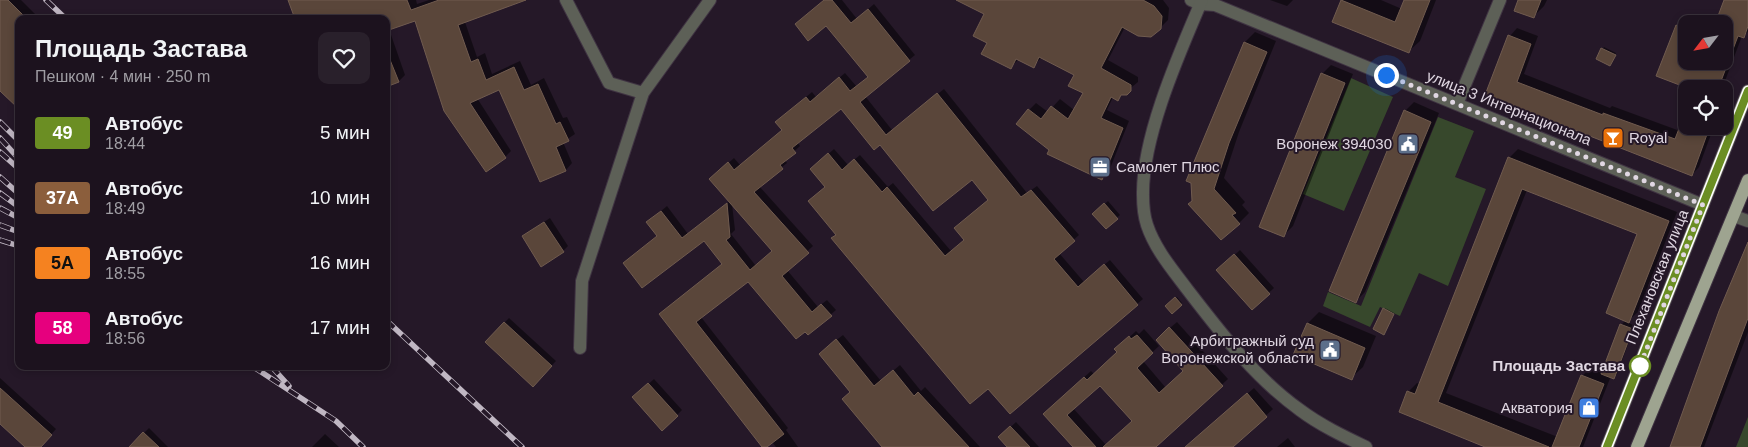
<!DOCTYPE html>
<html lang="ru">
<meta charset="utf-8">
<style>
:root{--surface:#1c121e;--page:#29202b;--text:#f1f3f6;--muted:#a09ea4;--line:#3a323c}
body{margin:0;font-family:Helvetica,sans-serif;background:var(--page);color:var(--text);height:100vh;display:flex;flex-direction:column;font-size:19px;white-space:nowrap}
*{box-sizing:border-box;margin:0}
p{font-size:16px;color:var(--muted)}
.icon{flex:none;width:28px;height:28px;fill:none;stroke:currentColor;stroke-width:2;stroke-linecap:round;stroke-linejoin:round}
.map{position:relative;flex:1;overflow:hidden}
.sheet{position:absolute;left:15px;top:15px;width:375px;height:355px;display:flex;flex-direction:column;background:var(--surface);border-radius:10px;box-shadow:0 2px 8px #0003,0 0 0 1px var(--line)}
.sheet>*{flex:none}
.badge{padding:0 10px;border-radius:4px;font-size:18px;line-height:32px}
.needle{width:32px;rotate:239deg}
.controls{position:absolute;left:1678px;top:15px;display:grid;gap:10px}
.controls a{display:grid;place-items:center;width:55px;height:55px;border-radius:10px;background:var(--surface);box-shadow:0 2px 8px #0003,0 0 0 1px var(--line);font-size:25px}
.you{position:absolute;width:25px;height:25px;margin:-12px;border:4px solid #fff;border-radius:50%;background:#1a73e8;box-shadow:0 0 0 8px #1a73e833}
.map>.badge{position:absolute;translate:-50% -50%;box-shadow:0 0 0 2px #fff}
.round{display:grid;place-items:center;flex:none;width:52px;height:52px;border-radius:10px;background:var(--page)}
.summary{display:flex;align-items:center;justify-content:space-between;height:85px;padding:0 20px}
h1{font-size:24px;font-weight:800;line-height:38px}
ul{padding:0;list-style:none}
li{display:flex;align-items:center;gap:15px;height:65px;padding:0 20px}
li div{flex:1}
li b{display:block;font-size:19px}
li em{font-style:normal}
li .badge{min-width:55px;font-weight:700;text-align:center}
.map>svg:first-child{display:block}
</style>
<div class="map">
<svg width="1748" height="447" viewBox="0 0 1748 447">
<rect width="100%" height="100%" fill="#251828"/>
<path fill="#37482c" d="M 1351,78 L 1393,97 L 1344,211 L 1303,194 Z
M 1438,117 L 1474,131 L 1455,177 L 1486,189 L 1448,286 L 1419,273 L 1400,316 L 1380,307 L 1370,327 L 1323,306 L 1328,292 L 1361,306 Z
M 1748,417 L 1748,447 L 1736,447 Z"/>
<path fill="#0007" fill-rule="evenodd" d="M 0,0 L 21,0 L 40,19 L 19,19 L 0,89 Z
M 289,0 L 416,0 L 417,4 L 429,0 L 522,0 L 465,22 L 477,57 L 485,53 L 492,74 L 520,61 L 531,85 L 544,78 L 563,118 L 567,117 L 575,134 L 563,142 L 572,163 L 566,170 L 541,181 L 499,88 L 477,98 L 511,151 L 505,157 L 416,19 L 389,29 L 405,75 L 399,81 L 386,85 L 386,19 Z
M 824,0 L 842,0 L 857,19 L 874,4 L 915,55 L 865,96 L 892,130 L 944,89 L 1027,193 L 1037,186 L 1079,235 L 1059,253 L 1084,282 L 1110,260 L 1143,299 L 1010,412 L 989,387 L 837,234 L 826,186 L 817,164 L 834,149 L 848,165 L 860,155 L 888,187 L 893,183 L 951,251 L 965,239 L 989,199 L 972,178 L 880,143 L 842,107 L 798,143 L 800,146 L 785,160 L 787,163 L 759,186 L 813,246 L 787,270 L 818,307 L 827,300 L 836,310 L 808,334 L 748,280 L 701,317 L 788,428 L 786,430 L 798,447 L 776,447 L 772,442 L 764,447 L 660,314 L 723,264 L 704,239 L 624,263 L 658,235 L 654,217 L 667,206 L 688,234 L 730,201 L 716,174 L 734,158 L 740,165 L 784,130 L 783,116 L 812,92 L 816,97 L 845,73 L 857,87 L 869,77 L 827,24 L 796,24 ZM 732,204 L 774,250 L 756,266 L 731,234 L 735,230 Z
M 974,0 L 1163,0 L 1169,8 L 1168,20 L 1160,28 L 1125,27 L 1108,60 L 1138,77 L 1138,82 L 1117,99 L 1113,97 L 1107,110 L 1129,121 L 1109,171 L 1102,178 L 1051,149 L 1029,110 L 1036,103 L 1048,112 L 1060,99 L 1074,110 L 1084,93 L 1076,74 L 1042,57 L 1033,66 L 1019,59 L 1010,68 L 988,42 L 985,14 Z
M 1270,0 L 1293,0 L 1287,6 Z
M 1343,0 L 1381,0 L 1402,9 L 1405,0 L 1436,0 L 1420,41 L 1408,52 L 1334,22 Z
M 1519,0 L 1547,0 L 1544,6 L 1533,17 Z
M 1725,0 L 1748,0 L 1748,32 L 1742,36 L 1722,89 L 1694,89 L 1658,75 L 1677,26 L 1685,18 L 1699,24 L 1686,24 L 1686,61 L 1724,61 Z
M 1517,28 L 1538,36 L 1524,74 L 1610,108 L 1612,106 L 1680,131 L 1686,113 L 1686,126 L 1714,126 L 1699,167 L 1692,175 L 1486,95 L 1510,36 Z
M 1255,32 L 1276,41 L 1239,132 L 1224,178 L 1245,202 L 1242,205 L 1249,213 L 1239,223 L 1193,201 L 1245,42 Z
M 1604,47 L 1616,53 L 1611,63 L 1598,58 Z
M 1331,65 L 1353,74 L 1293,226 L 1284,235 L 1322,74 Z
M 1414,102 L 1439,113 L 1365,292 L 1356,301 L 1405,111 Z
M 1518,149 L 1677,212 L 1638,312 L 1627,322 L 1635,326 L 1617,374 L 1614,378 L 1611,376 L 1583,447 L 1489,447 L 1408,392 L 1417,383 L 1420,384 L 1509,158 ZM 1527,190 L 1639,234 L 1626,320 L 1621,325 L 1603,371 L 1591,367 L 1582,376 L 1558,437 L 1446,393 Z
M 1108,201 L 1120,215 L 1106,227 L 1094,214 Z
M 550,218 L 568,246 L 563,251 L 523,236 Z
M 1240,250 L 1274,288 L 1252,308 L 1223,266 Z
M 1748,252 L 1748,332 L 1704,447 L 1670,447 Z
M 1177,297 L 1182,303 L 1172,312 L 1167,306 Z
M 1385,308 L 1394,313 L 1385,332 L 1384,309 Z
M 1319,312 L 1376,336 L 1363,367 L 1351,378 L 1295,354 L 1308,323 Z
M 509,318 L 556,361 L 533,385 L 504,323 Z
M 1177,322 L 1228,379 L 1154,447 L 1075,447 L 1051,407 L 1091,371 L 1094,374 L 1118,352 L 1123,343 L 1136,331 L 1139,334 L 1144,329 L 1159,346 L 1143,361 L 1166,388 L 1185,370 L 1164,333 ZM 1100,384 L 1133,420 L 1106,445 L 1073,408 Z
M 843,335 L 881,381 L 900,365 L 921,391 L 925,387 L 980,447 L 884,447 L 826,348 Z
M 0,378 L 56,429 L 40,447 L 27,447 L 0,423 Z
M 654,379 L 682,410 L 677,415 L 634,397 Z
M 1254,388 L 1273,409 L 1231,447 L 1186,447 Z
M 1016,422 L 1039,447 L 1009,447 L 1000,437 Z
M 149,428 L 168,447 L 130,447 Z
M 325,434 L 339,447 L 312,447 Z
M 1288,438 L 1295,447 L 1277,447 Z"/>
<path fill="#5a463a" stroke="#705b4f" d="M 0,0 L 8,0 L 27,19 L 19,19 L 19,109 L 0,91 Z
M 288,0 L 407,0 L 411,10 L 439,0 L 526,0 L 458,25 L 471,62 L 478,59 L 486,80 L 514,67 L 524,90 L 538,84 L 556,124 L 560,122 L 569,141 L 556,147 L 566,171 L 540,182 L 499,90 L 470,103 L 506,158 L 486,172 L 444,111 L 415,21 L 386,31 L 386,19 L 295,19 Z
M 824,0 L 832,0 L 851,23 L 868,9 L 910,61 L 860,102 L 886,135 L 937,93 L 1021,197 L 1031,190 L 1075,241 L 1054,259 L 1078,287 L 1104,264 L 1138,305 L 1010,414 L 988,389 L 970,404 L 831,238 L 836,235 L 808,201 L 825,187 L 810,169 L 828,153 L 842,170 L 854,159 L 882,192 L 887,187 L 945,256 L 964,240 L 954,228 L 988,200 L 972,180 L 933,211 L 880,145 L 874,150 L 841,109 L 792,148 L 796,153 L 780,165 L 783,169 L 754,192 L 809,253 L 782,276 L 812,312 L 821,304 L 832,316 L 808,335 L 805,332 L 796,339 L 748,282 L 696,322 L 784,434 L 767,447 L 762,447 L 659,314 L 722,264 L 704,241 L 642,288 L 623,263 L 657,236 L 646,222 L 661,211 L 682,238 L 727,203 L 730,237 L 726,240 L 750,270 L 772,251 L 709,179 L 728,162 L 734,170 L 782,130 L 775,122 L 806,97 L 810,102 L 839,77 L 850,91 L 868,77 L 826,26 L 808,41 L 795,24 Z
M 956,0 L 1143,0 L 1154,6 L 1162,16 L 1161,29 L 1151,37 L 1138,36 L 1122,27 L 1101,68 L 1131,85 L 1131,91 L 1127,95 L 1121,95 L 1118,101 L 1111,97 L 1101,118 L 1123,128 L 1102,180 L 1047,154 L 1049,150 L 1016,124 L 1028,109 L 1041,119 L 1051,106 L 1068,119 L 1083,93 L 1068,86 L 1074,75 L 1039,57 L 1034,68 L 1016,59 L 1011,69 L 981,54 L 987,43 L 973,36 L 984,14 Z
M 1341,0 L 1395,22 L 1404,0 L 1430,0 L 1409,53 L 1332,22 Z
M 1518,0 L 1541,0 L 1534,18 L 1514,11 Z
M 1724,0 L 1748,0 L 1748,26 L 1744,38 L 1738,36 L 1718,89 L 1690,89 L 1656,76 L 1676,25 L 1686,29 L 1686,61 L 1724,61 L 1724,24 L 1715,24 Z
M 1508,35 L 1531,44 L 1517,82 L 1603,115 L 1603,113 L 1675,139 L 1680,126 L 1710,126 L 1692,176 L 1485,95 Z
M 1244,42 L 1267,52 L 1229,143 L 1214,189 L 1236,213 L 1232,215 L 1240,224 L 1221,240 L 1188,204 L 1192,201 L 1191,183 L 1186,181 Z
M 1601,48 L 1616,55 L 1610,66 L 1596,59 Z
M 386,50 L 399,82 L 386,87 Z
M 1321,73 L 1345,83 L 1284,237 L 1259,227 Z
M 1404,110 L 1431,122 L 1356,303 L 1329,291 Z
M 1508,157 L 1669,221 L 1629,323 L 1606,313 L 1637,234 L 1522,189 L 1438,402 L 1549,447 L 1485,447 L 1399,412 L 1407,391 L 1415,394 Z
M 1104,203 L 1118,219 L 1106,229 L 1092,214 Z
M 544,222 L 564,252 L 541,267 L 522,236 Z
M 1748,242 L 1748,318 L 1700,447 L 1670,447 L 1719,311 Z
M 1234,254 L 1270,294 L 1252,310 L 1216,270 Z
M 1175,297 L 1182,305 L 1172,314 L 1165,306 Z
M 1383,308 L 1394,314 L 1384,335 L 1373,329 Z
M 504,322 L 552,366 L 533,387 L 485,342 Z
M 1307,323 L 1365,348 L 1352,380 L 1293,355 Z
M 1620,324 L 1633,329 L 1614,379 L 1601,374 Z
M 1169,327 L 1223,386 L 1156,447 L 1103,447 L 1132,421 L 1100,386 L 1067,415 L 1096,447 L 1073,447 L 1043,414 L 1084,377 L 1087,380 L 1117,352 L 1114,349 L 1129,336 L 1131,339 L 1137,335 L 1153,353 L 1137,368 L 1159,393 L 1183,371 L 1156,340 Z
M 836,339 L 874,386 L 893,370 L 914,396 L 918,392 L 969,447 L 882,447 L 842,399 L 850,392 L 819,354 Z
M 1581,375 L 1604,384 L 1579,447 L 1552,447 Z
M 648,383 L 678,416 L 662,431 L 632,397 Z
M 0,388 L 52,435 L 41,447 L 25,447 L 0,424 Z
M 1247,393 L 1267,417 L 1233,447 L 1185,447 Z
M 1010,426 L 1030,447 L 1007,447 L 998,437 Z
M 143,432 L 159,447 L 129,447 Z"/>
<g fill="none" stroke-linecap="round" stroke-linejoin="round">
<g stroke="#3f3342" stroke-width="14">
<path id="minor" d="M 566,0 L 609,83 L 643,93
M 1191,0 L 1200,4 L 1215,5 L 1703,205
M 1457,104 L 1500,0
M 1734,216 L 1748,221
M 580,348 L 582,281 L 643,93 L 710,0"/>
</g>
<g stroke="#3f3342" stroke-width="14">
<path id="tertiary" d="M 1202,0 C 1179,54 1142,137 1143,195 C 1143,204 1144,216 1147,225 C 1155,249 1172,269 1187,289 C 1221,333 1254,377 1300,410 C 1320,425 1343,436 1366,447"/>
</g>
<g stroke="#3f3342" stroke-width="14">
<path id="primary" d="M 1607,447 L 1748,91
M 1637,447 L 1748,180"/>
</g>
<use href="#minor" stroke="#5d6057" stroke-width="12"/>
<use href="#tertiary" stroke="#5d6057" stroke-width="12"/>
<use href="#primary" stroke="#9ea490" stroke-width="12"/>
<g stroke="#c0b7c3" stroke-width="5.5">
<path id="rail" d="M 46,0 L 66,19
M 0,122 L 19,141
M 0,138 L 19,159
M 0,152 L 19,169
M 0,177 L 19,194
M 0,193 L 19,207
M 0,208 L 19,218
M 0,225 L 19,232
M 0,240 L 19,246
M 386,320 L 522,447
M 252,366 L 336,421 L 363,447
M 271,366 L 289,386"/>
</g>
<use href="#rail" stroke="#251828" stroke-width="4" stroke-dasharray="11" stroke-linecap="butt"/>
</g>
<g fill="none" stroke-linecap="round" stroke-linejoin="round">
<g stroke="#fff" stroke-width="11">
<path id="line" d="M 1607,447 L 1748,91"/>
</g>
<use href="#line" stroke="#6b8e23" stroke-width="8"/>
<path stroke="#e0d7e2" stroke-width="5" stroke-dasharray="0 9" d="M 1386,75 L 1703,205 L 1640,366"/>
</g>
<defs>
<g id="bar-square" transform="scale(1.125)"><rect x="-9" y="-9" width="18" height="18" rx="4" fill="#e8710a" stroke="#251828"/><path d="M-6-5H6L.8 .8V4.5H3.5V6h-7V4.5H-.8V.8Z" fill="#fff"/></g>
<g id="civic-square" transform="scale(1.125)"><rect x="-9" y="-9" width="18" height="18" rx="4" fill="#5c6f8a" stroke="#251828"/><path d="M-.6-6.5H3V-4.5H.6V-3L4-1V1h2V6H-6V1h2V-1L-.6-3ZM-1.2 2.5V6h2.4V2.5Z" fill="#fff"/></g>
<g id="office-square" transform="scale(1.125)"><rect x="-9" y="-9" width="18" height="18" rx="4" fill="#5c6f8a" stroke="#251828"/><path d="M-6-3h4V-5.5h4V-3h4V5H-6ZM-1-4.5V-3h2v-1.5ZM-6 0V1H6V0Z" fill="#fff"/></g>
<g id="shop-square" transform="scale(1.125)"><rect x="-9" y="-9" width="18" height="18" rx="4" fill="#3f7fe0" stroke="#251828"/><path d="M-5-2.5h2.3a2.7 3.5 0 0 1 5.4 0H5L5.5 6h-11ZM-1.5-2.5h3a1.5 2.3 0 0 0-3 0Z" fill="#fff"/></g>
</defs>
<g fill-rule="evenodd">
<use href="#bar-square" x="1613" y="138"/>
<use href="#civic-square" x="1408" y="144"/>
<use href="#office-square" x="1100" y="167"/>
<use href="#civic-square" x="1330" y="350"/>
<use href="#shop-square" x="1589" y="408"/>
</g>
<circle fill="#fff" stroke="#6b8e23" stroke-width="2.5" cx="1640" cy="366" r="10"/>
<g text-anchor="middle" stroke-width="4" stroke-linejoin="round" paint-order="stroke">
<g font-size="15" fill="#e0d7e2" stroke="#251828">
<text transform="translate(1509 108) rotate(22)" y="5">улица 3 Интернационала</text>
<text transform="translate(1657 277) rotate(-68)" y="5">Плехановская улица</text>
</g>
<g font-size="15" fill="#e0d7e2" stroke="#251828" text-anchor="end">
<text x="1629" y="143" text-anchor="start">Royal</text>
<text x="1392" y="149">Воронеж 394030</text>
<text x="1116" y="172" text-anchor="start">Самолет Плюс</text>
<text x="1314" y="346">Арбитражный суд<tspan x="1314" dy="17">Воронежской области</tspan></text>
<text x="1573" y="413">Акватория</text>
</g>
<g font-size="15" font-weight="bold" fill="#e0d7e2" stroke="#251828" text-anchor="end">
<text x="1625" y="371">Площадь Застава</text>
</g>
</g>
</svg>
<div class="controls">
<a><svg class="needle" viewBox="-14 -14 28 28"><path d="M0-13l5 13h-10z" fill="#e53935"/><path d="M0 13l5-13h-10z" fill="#a09ea4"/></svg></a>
<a><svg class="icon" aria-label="locate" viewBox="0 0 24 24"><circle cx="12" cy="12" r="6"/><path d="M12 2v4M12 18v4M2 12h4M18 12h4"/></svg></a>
</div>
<div class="you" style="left:1386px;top:75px"></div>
<section class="sheet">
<div class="summary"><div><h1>Площадь Застава</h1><p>Пешком · 4 мин · 250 m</p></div><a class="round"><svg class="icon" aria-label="heart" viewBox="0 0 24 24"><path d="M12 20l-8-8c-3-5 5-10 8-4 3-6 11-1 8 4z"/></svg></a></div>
<ul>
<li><span class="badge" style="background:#6b8e23;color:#fff">49</span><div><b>Автобус</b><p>18:44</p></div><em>5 мин</em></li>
<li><span class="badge" style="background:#8b5e3c;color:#fff">37А</span><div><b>Автобус</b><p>18:49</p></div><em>10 мин</em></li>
<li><span class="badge" style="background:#f58220;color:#111">5А</span><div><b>Автобус</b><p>18:55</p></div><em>16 мин</em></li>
<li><span class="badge" style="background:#e6007e;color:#fff">58</span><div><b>Автобус</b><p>18:56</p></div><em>17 мин</em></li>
</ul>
</section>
</div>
